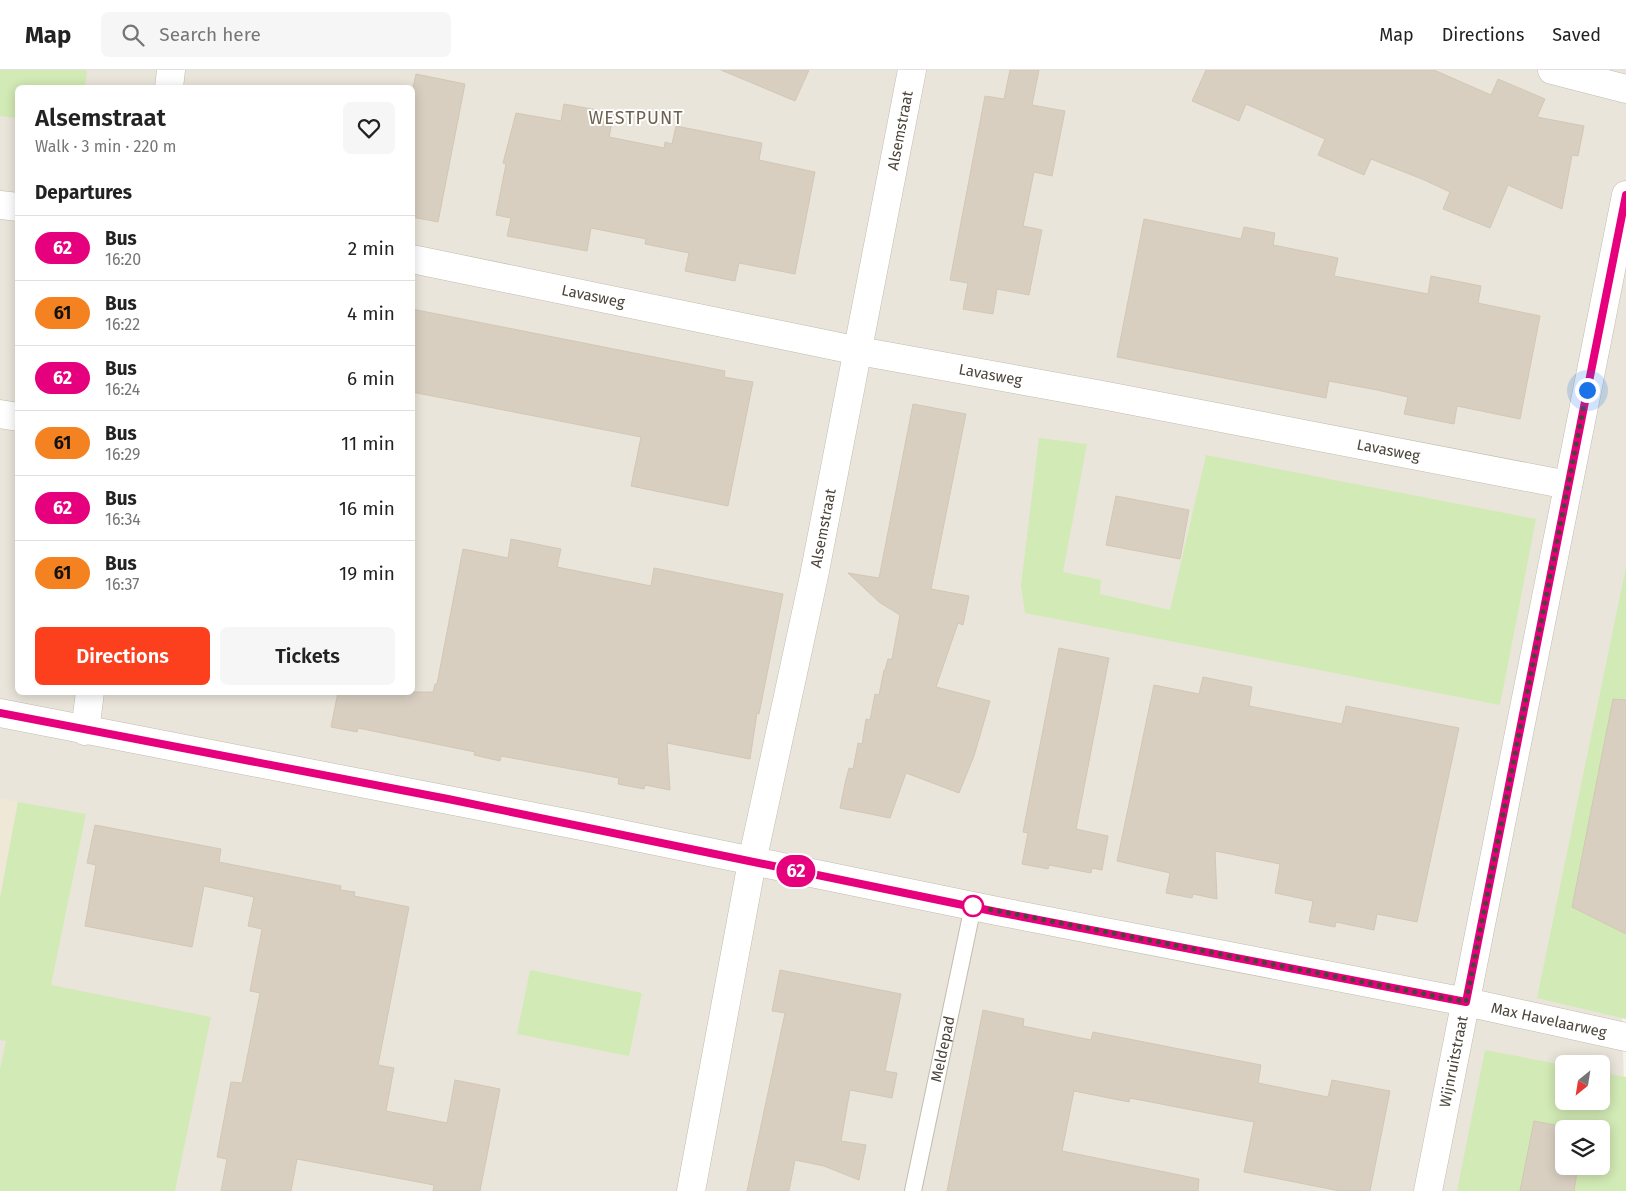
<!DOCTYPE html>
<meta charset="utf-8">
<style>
:root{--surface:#fff;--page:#f6f6f6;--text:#222;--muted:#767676;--line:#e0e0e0;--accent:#fc3f1d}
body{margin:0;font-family:"Fira Sans",sans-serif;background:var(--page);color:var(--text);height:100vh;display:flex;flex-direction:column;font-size:19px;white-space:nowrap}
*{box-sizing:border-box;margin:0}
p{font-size:16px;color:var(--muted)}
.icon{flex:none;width:28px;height:28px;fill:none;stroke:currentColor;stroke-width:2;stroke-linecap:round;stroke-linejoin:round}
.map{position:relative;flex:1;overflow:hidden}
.side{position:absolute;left:15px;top:15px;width:400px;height:610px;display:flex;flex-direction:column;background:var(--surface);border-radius:8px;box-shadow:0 2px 12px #0003}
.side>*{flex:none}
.badge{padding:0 10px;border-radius:16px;font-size:18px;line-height:32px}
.needle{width:32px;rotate:210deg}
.controls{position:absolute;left:1555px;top:985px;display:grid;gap:10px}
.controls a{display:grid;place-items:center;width:55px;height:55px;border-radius:8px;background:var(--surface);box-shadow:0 2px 12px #0003;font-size:25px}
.you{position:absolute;width:25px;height:25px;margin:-12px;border:4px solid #fff;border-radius:50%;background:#1a73e8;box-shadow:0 0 0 8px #1a73e833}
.map>.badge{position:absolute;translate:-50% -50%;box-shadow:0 0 0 2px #fff}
h2{padding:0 20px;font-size:19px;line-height:45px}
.round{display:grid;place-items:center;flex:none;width:52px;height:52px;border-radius:8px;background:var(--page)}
.headline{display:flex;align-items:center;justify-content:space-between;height:85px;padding:0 20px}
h1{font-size:24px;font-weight:600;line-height:38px}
.action{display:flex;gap:10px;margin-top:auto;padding:10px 20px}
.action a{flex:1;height:58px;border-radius:8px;background:var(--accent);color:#fff;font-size:20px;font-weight:600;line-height:58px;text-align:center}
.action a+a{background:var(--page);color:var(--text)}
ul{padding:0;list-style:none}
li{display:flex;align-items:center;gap:15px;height:65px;padding:0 20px;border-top:1px solid var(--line)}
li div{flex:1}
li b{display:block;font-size:19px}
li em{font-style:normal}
li .badge{min-width:55px;font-weight:700;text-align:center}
header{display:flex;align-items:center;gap:30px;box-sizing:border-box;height:70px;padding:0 25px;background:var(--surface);border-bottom:1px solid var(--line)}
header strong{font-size:24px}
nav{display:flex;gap:28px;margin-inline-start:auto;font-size:18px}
.search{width:350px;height:45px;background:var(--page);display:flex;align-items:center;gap:12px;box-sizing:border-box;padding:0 18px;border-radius:8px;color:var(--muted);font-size:19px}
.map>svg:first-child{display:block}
</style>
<header>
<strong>Map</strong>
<div class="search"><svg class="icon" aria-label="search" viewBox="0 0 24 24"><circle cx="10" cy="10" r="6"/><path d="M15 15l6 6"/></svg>Search here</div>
<nav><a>Map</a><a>Directions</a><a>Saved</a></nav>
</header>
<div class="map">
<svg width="1626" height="1121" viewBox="0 0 1626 1121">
<rect width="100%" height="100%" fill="#f6f3ec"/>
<path fill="#eae5da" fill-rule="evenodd" d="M 0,0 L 1626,0 L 1626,696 L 1616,751 L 1626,1080 L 1616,1121 L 0,1121 ZM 18,18 L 412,18 L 412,622 L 18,622 ZM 1564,994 L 1601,994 L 1601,1031 L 1564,1031 ZM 1564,1059 L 1601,1059 L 1601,1096 L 1564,1096 Z"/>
<path fill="#efe8d6" d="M 0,728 L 18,732 L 0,828 Z"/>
<path fill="#d2eab5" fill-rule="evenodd" d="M 0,0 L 87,0 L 85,17 L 18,18 L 17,48 L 0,46 Z
M 1039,368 L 1087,374 L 1063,502 L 1101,510 L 1100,524 L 1170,540 L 1206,385 L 1536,449 L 1500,635 L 1025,543 L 1021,515 Z
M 1626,497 L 1626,949 L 1537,928 Z
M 18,732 L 86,744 L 51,915 L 211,947 L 175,1121 L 0,1121 L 0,999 L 6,971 L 0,970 L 0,828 Z
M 530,900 L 642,923 L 629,986 L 517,964 Z
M 1485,980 L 1564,995 L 1564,1031 L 1601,1031 L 1601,1002 L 1626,1007 L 1626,1121 L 1457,1121 ZM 1564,1059 L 1601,1059 L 1601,1096 L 1564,1096 Z"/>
<path fill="#d8cfc1" stroke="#d3c7b4" d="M 721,0 L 809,0 L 795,31 Z
M 1010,0 L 1039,0 L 1032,35 L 1065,41 L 1052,106 L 1034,102 L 1023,156 L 1042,160 L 1029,225 L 997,219 L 993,244 L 963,239 L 968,213 L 950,210 L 985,26 L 1004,29 Z
M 1206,0 L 1434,0 L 1491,25 L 1498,9 L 1545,29 L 1537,47 L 1584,56 L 1578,86 L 1572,85 L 1562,139 L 1508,115 L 1490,158 L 1443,139 L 1450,122 L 1422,109 L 1371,89 L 1364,105 L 1318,85 L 1325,69 L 1246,34 L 1239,51 L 1192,31 Z
M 416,4 L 465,14 L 438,152 L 412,147 L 412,22 Z
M 564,34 L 614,43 L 609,67 L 664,78 L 665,72 L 672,74 L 676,56 L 762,73 L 759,90 L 815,102 L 795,204 L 739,193 L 735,211 L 685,201 L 689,183 L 645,174 L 646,169 L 591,158 L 587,181 L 507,166 L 511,148 L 496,145 L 506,94 L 503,93 L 516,43 L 561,51 Z
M 1144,149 L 1241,169 L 1244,157 L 1275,163 L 1273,175 L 1338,188 L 1334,206 L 1428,224 L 1431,206 L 1481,216 L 1478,233 L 1540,246 L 1520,349 L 1457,336 L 1454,354 L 1404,344 L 1408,327 L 1377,320 L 1329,311 L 1326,328 L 1117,287 Z
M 412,239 L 725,301 L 724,307 L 753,312 L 728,436 L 631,416 L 641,367 L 412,322 Z
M 913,334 L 966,344 L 931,519 L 969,526 L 963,555 L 958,553 L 936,617 L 990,631 L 974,686 L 959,723 L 906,703 L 890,748 L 840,738 L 846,709 L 849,698 L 853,699 L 858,673 L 862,674 L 866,649 L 870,650 L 875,624 L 879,625 L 884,600 L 885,600 L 888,589 L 892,589 L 900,545 L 879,532 L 848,503 L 879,508 Z
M 1116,426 L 1189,440 L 1180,489 L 1106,475 Z
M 511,469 L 561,479 L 557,497 L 651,516 L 654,498 L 783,524 L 759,644 L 757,643 L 750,689 L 667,673 L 670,720 L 645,715 L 644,719 L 618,714 L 619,708 L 501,686 L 500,691 L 474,685 L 475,682 L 358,658 L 357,662 L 331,657 L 338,622 L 433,622 L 435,614 L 437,614 L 463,479 L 508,488 Z
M 1059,578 L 1109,588 L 1076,759 L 1108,766 L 1102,800 L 1092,798 L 1091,803 L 1049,795 L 1048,799 L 1022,794 L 1028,763 L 1023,762 Z
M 1203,607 L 1252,617 L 1249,636 L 1342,654 L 1346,636 L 1459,658 L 1417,852 L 1377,844 L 1374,860 L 1336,852 L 1335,857 L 1309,852 L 1313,831 L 1275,823 L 1280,794 L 1215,781 L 1217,829 L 1193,824 L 1192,828 L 1166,823 L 1170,803 L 1117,791 L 1154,615 L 1199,624 Z
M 1613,629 L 1626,630 L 1626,864 L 1572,837 Z
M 95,755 L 221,779 L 219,792 L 341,816 L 340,820 L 355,822 L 354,826 L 409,837 L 378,995 L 394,998 L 386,1041 L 447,1053 L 455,1010 L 500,1019 L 480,1121 L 433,1121 L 434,1115 L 297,1089 L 291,1121 L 221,1121 L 227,1089 L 217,1087 L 231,1012 L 242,1013 L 260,923 L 250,921 L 262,859 L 248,856 L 254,827 L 204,816 L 192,877 L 85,856 L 96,795 L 87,793 Z
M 780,900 L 901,924 L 885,1001 L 897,1003 L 892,1028 L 850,1020 L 841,1071 L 866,1075 L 859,1110 L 824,1096 L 795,1090 L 789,1121 L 747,1121 L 785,943 L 772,941 Z
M 983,940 L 1024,949 L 1023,956 L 1091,970 L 1093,962 L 1261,995 L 1258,1013 L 1328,1027 L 1332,1010 L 1390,1021 L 1370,1121 L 1340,1121 L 1244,1102 L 1254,1052 L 1130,1028 L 1129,1032 L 1074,1021 L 1062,1081 L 1199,1109 L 1198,1121 L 947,1121 Z
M 1534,1051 L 1575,1059 L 1564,1059 L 1564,1096 L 1578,1096 L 1574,1121 L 1520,1121 Z"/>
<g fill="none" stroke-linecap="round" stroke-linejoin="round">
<g stroke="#c2bbae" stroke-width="18">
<g id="service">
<path id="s1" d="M 913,1121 L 973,836"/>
</g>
</g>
<g stroke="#c2bbae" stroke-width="29">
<g id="minor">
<path d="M 1552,0 L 1626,19"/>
<path d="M 169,18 L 171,0"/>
<path d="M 0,135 L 18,137"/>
<path id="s2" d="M 412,189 L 859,281 L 1102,325 L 1568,415"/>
<path d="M 0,344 L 18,347"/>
<path id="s3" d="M 0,643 L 592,758 L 997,841 L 1466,932 L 1626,967"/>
<path d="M 85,661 L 90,622"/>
<path id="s4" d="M 691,1121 L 752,792 L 814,506 L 912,0"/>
<path id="s5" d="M 1428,1121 L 1626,125"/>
</g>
</g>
<use href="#service" stroke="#fff" stroke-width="16"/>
<use href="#minor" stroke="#fff" stroke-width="28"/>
</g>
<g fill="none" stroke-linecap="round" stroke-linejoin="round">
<g stroke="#fff" stroke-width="11">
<path id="line" d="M 0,643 L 448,729 L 997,842 L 1466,932 L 1626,125"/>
</g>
<use href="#line" stroke="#e6007e" stroke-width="8"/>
<path stroke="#4b4439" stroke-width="5" stroke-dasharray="0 9" d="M 973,836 L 1466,932 L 1587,320"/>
</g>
<circle fill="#fff" stroke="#e6007e" stroke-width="2.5" cx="973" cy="836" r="10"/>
<g text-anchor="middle" stroke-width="4" stroke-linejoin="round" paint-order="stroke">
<g font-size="15" fill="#4b4439" stroke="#fff">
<text dy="5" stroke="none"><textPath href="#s4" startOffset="1081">Alsemstraat</textPath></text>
<text dy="5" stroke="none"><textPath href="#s2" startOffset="185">Lavasweg</textPath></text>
<text dy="5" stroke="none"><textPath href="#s2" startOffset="590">Lavasweg</textPath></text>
<text dy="5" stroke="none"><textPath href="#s2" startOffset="995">Lavasweg</textPath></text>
<text dy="5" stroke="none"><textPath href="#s4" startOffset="676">Alsemstraat</textPath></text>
<text dy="5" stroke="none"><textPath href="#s3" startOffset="1579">Max Havelaarweg</textPath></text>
<text dy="5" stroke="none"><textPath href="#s1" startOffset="145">Meldepad</textPath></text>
<text dy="5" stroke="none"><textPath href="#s5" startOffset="132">Wijnruitstraat</textPath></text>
</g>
<g font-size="18" letter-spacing="1" fill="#6e6250" stroke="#fff">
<text x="636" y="54">WESTPUNT</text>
</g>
</g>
</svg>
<div class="controls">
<a><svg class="needle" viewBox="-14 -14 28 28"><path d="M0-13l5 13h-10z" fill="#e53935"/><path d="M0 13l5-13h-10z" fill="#767676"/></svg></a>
<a><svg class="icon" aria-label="layers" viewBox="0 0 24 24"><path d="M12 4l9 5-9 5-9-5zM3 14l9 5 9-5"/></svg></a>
</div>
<div class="you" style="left:1587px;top:320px"></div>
<b class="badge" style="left:796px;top:801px;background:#e6007e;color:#fff">62</b>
<section class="side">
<div class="headline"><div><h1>Alsemstraat</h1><p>Walk · 3 min · 220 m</p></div><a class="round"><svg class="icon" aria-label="heart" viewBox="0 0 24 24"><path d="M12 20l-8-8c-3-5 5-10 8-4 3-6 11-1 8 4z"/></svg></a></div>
<h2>Departures</h2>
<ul>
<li><span class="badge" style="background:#e6007e;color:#fff">62</span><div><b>Bus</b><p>16:20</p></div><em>2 min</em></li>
<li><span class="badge" style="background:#f58220;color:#111">61</span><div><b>Bus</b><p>16:22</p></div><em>4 min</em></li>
<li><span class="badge" style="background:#e6007e;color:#fff">62</span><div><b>Bus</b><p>16:24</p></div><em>6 min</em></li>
<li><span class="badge" style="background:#f58220;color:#111">61</span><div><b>Bus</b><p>16:29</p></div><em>11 min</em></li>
<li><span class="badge" style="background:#e6007e;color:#fff">62</span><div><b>Bus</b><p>16:34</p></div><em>16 min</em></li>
<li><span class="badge" style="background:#f58220;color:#111">61</span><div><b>Bus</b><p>16:37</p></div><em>19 min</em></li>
</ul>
<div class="action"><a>Directions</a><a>Tickets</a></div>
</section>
</div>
